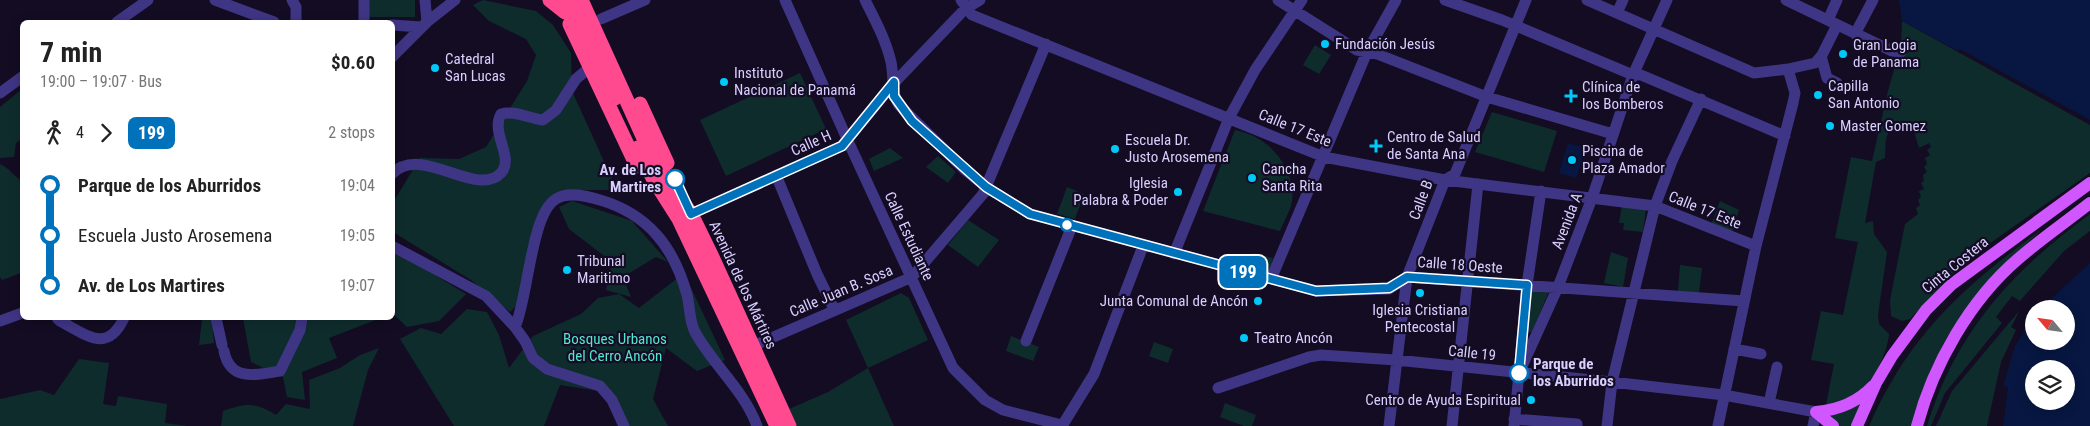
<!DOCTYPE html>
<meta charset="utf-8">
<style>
:root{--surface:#fff;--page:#f2f2f2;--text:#222;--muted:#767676}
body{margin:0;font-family:"Roboto Condensed",sans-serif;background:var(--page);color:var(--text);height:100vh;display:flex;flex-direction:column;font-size:19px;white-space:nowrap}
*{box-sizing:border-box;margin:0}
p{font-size:16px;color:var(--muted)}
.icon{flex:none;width:28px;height:28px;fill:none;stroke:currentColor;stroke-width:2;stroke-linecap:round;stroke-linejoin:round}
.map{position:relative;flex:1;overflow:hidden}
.sheet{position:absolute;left:20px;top:20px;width:375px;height:300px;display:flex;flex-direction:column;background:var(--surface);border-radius:8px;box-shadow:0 2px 12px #0003}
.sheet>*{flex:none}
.badge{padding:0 10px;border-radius:8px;font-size:18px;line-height:32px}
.needle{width:32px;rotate:299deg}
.controls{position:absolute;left:2025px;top:300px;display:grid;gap:10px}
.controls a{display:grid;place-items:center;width:50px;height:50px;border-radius:50%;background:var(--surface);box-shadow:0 2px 12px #0003;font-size:25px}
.map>.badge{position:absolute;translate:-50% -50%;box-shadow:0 0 0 2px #fff}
.legs{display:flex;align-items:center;gap:8px;height:55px;padding:0 20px;font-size:16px}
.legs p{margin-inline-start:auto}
.headline{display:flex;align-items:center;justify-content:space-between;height:85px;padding:0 20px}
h1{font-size:28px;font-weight:700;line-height:38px}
ul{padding:0 20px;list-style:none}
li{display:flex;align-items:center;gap:18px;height:50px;font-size:19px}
li i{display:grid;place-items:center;width:8px;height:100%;margin:0 6px;background:currentColor}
li i::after{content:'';width:12px;height:12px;margin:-6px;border:4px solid;border-radius:50%;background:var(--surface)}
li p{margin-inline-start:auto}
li:first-child i{background:linear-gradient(#0000 50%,currentColor 0)}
li:last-child i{background:linear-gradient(currentColor 50%,#0000 0)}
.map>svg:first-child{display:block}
</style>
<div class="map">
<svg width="2090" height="426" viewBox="0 0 2090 426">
<rect width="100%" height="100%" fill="#130c23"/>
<path fill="#0f2c2d" d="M 367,0 L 415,0 L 415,17 L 367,17 Z
M 483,0 L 536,11 L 553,25 L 571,53 L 572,91 L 617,190 L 566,190 L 546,200 L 537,222 L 518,304 L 510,312 L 471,280 L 393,232 L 392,204 L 420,158 L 459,159 L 486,147 L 527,81 L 536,55 L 526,39 L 489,21 L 473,5 Z
M 1902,21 L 2090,125 L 2090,173 L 1979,251 L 1950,276 L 1910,319 L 1902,321 L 1891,316 L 1890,300 L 1905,224 L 1918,214 L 1916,208 L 1920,205 L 1918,200 L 1921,197 L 1919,191 L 1924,189 L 1921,183 L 1924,181 L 1923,175 L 1927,172 L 1924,167 L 1927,164 L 1925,158 L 1930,155 L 1927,150 L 1931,147 L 1929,143 L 1919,148 L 1914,131 L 1905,126 C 1883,126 1886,142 1885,158 L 1876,162 L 1865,223 L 1873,221 L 1874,234 L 1887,252 L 1878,315 L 1879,324 L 1889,334 C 1887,356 1870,390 1849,399 C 1842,402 1833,403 1826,405 L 1834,364 L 1811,360 L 1821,311 L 1843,315 L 1858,242 L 1835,238 L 1851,157 L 1872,161 L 1888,91 L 1901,45 Z
M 1315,45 L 1331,55 L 1319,74 L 1303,65 Z
M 800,73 L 826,129 L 726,176 L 700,120 Z
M 22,89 L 22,139 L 16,143 L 14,157 L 0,158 L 0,107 Z
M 1492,112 L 1557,131 L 1544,172 L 1475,152 Z
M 1235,130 C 1242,132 1251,134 1257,138 C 1280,150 1298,180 1291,206 C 1288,215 1283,223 1280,231 L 1203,211 Z
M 890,148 L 903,158 L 874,171 L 869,159 Z
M 938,156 L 956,172 L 948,183 L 926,167 Z
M 0,164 C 9,168 14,176 22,181 L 22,267 L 21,273 L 2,280 L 0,277 Z
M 1067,187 L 1084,194 L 1075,219 L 1057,214 Z
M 572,201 L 632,221 L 668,262 L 656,257 L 623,277 L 631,297 L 606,290 L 612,262 L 569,229 L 559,207 Z
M 1720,201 L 1739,210 L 1732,233 L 1711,225 Z
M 1622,205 L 1646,208 L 1643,232 L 1623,230 L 1624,223 L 1619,223 Z
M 2090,214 L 2090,231 L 2064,251 L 2020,301 L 2012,296 L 1996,317 L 2002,323 L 1945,393 L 1931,426 L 1927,426 C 1956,332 2012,271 2090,214 Z
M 968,220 L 999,240 L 978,267 L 948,245 Z
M 2042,229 L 1993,277 L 1911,426 L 1869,426 C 1909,335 1963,287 2042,229 Z
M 392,249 L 466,294 L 439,321 L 407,327 L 393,314 Z
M 1611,252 L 1628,258 L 1623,287 L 1604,283 Z
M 1253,253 L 1273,258 L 1270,271 L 1265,273 L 1248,269 Z
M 1680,265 L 1702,268 L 1699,293 L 1678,292 Z
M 684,273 L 725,360 L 697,371 L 666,348 L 653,399 L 668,426 L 624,426 L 606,392 L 560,385 L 544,426 L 454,426 L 400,339 L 421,328 L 441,334 L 467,309 L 487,312 L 499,335 L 509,368 L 533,336 L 581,314 L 598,298 L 619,294 L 639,308 Z
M 1529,291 L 1549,291 L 1532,332 L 1526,332 Z
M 901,293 L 909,298 L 928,340 L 868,368 L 894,426 L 797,426 L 789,409 L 828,392 L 868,368 L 846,320 Z
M 2020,310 L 2011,327 L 2016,330 L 2001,362 L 1987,426 L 1936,426 L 1952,391 Z
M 193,318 L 212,318 L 214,343 L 199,345 L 202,319 Z
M 243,318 L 381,318 L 329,338 L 337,358 L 302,372 L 305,400 L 287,397 L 283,377 L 251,362 Z
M 1011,336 L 1039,347 L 1033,361 L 1006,351 Z
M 1154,342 L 1173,349 L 1168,363 L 1149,356 Z
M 379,348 L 368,370 L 353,426 L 221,426 L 223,411 C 246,403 255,402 276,415 L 286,404 L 310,409 L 309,380 L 340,368 L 360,355 Z
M 79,359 L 109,363 L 103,404 L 116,406 L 118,396 L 167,404 L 165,423 L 187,426 L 0,426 L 0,399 L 40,390 L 54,395 Z
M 1225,403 L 1256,415 L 1252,426 L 1244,426 L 1220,417 Z
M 1862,404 L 1853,426 L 1839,426 L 1832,417 L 1832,415 Z"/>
<path fill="#071742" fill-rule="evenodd" d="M 1899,0 L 2090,0 L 2090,120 L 1960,49 L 1958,51 L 1902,21 Z
M 1568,143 L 1586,148 L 1576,178 L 1559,173 Z
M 2090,263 L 2090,426 L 2003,426 L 2008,387 L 2003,386 L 2015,346 L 2034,316 L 2034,341 L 2066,341 L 2066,309 L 2040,309 ZM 2034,369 L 2066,369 L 2066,401 L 2034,401 Z"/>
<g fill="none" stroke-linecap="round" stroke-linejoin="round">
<path stroke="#3f3585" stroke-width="11" d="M 215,0 L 274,22
M 292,0 L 296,7 L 296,22
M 425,0 L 427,22
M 785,0 L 848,141 L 953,368 L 985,400 L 1003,410 L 1062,425
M 865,0 C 875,20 886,40 891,62 C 894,76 891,91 898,104 L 965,170 L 986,187 L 1030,214 L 1316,291 L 1389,289 L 1407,277 L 1744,301
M 961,0 L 972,15 L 1324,157 L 1445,180 L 1655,206 L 1756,246
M 1278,0 L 1357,50 L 1377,54 L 1487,97 L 1613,134
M 1445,0 L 1502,20 L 1633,75 L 1641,75 L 1785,136
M 1587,0 L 1754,73 L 1788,69 L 1815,63 L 1822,55 L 1837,25
M 1786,0 L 1892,51 L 1901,52
M 1617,13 L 1623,0
M 601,19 L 645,0
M 1828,20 L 1837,0
M 117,22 L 148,0
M 364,22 L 364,0
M 392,25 L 421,27
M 1855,34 L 1873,0
M 1821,56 L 1827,78 L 1837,83
M 392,57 L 427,22 L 455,0
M 0,93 L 22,77
M 392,174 C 421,143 476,199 501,173 C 515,158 490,133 501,114 C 514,110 528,118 543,120 L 556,110 L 576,79 L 589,68
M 776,175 L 817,274 L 834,309
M 691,214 L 842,146 L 894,83 L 965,9 L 980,0
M 392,246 L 486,296 L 515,327 L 525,341 L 533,358 L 547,369 L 600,386 L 612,400 L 624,426
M 1174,254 L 1229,118 L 1255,70 L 1302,0
M 1271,279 L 1367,52 L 1396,0
M 57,318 L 60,321 C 87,335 107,354 124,318
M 216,318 L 222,345
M 0,321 L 22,313
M 515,327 C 528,299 531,213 556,199 C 568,191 587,196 600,200 C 648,214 674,247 687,295 C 690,306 689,321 695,332 C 713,365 744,390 757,426
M 1026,341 L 1072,226
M 753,346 L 912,277 L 983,194 L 1046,44
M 1734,349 L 1761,354
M 224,351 C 230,382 256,375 280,371 L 300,330 L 302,318
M 1520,363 L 1527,285 L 1541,191
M 1218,388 L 1309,357 L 1321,355 L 1396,360 L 1612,382 L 1724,395 L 1816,412 L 1813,426
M 1769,403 L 1777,367
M 1514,419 L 1577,424 L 1577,426
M 1062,426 L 1094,374 L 1143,246
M 1389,426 L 1407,277 L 1445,180 L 1455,174 L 1526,0
M 1452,426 L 1478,184
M 1514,426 L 1519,373 L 1558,287 L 1592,198 L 1633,75 L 1667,0
M 1607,426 L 1612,382 L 1655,206 L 1672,161 L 1701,99
M 1718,426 L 1756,246 L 1793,103 L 1795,93 L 1788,69"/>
<path stroke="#d056ff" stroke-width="12" d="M 1816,412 C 1838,410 1857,403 1873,386
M 1816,412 L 1833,426
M 1857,426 L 1876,383 L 1892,356 L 1926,310 L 1951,285 L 2090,183
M 1917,426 C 1933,365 1970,300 2018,259 C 2041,239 2066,222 2090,203"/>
<path stroke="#ff4a8f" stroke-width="15" d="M 550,0 L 565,12
M 569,0 L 615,98
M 581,0 L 647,145 L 665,177 L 691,214 L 711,255 L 789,426
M 570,24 L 637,166
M 640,104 L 667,163
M 638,148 L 653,178 L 679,219 L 777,426"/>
</g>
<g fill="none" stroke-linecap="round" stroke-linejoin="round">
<g stroke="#fff" stroke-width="11">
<path id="line-1" d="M 675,179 L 691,214 L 842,146 L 894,82 L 894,96 L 912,121 L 986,187 L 1030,214 L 1316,291 L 1389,288 L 1407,277 L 1527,285 L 1519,373"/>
</g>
<use href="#line-1" stroke="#0072bc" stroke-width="8"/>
</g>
<g fill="#00c9fa" stroke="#130c23" stroke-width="2">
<circle cx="1325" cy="44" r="5"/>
<circle cx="1843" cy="54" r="5"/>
<circle cx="435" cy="68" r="5"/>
<circle cx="724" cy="82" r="5"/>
<circle cx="1818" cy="95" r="5"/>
<path d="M1568.5 88.5h5v5h5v5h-5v5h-5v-5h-5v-5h5z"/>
<circle cx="1830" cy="126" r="5"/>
<path d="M1373.5 138.5h5v5h5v5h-5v5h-5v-5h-5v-5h5z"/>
<circle cx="1115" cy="149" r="5"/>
<circle cx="1572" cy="160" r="5"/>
<circle cx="1252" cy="178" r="5"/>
<circle cx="1178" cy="192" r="5"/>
<circle cx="567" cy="270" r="5"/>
<circle cx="1420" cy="293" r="5"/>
<circle cx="1258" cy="301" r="5"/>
<circle cx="1244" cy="338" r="5"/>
<circle cx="1531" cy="400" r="5"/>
</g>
<g fill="#fff" stroke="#0072bc" stroke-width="2.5">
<circle cx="675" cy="179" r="9"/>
<circle cx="1067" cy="225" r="6"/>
<circle cx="1519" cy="373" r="9"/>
</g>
<g text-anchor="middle" stroke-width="4.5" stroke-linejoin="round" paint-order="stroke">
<g font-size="15" fill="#d9cfff" stroke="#130c23" text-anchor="start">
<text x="1335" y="49">Fundación Jesús</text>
<text x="1853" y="50">Gran Logia<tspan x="1853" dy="17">de Panama</tspan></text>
<text x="445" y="64">Catedral<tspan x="445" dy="17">San Lucas</tspan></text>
<text x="734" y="78">Instituto<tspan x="734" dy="17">Nacional de Panamá</tspan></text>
<text x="1828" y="91">Capilla<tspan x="1828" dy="17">San Antonio</tspan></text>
<text x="1582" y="92">Clínica de<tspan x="1582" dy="17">los Bomberos</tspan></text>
<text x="1840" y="131">Master Gomez</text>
<text x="1387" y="142">Centro de Salud<tspan x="1387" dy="17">de Santa Ana</tspan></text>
<text x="1125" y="145">Escuela Dr.<tspan x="1125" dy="17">Justo Arosemena</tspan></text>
<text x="1582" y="156">Piscina de<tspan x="1582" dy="17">Plaza Amador</tspan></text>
<text x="1262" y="174">Cancha<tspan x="1262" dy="17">Santa Rita</tspan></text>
<text x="1168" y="188" text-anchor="end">Iglesia<tspan x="1168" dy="17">Palabra &amp; Poder</tspan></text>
<text x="577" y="266">Tribunal<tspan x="577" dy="17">Maritimo</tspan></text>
<text x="1248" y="306" text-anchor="end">Junta Comunal de Ancón</text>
<text x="1420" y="315" text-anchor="middle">Iglesia Cristiana<tspan x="1420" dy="17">Pentecostal</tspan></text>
<text x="1254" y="343">Teatro Ancón</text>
<text x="1521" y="405" text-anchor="end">Centro de Ayuda Espiritual</text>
</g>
<g font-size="15" fill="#d9cfff" stroke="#130c23">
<text transform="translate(1295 128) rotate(22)" y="5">Calle 17 Este</text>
<text transform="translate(811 143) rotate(-24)" y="5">Calle H</text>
<text transform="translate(1421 200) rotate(-69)" y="5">Calle B</text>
<text transform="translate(1705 210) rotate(22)" y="5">Calle 17 Este</text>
<text transform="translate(1567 221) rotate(-69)" y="5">Avenida A</text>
<text transform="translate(909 236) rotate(65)" y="5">Calle Estudiante</text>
<text transform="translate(1460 265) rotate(4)" y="5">Calle 18 Oeste</text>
<text transform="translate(1955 265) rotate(-39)" y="5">Cinta Costera</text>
<text transform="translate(743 285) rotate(65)" y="5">Avenida de los Mártires</text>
<text transform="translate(841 291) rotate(-23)" y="5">Calle Juan B. Sosa</text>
<text transform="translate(1472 353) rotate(6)" y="5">Calle 19</text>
</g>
<g font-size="15" font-weight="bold" fill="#d9cfff" stroke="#130c23" text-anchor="end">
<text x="661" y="175">Av. de Los<tspan x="661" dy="17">Martires</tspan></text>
<text x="1533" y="369" text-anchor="start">Parque de<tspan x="1533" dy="17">los Aburridos</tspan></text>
</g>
<g font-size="15" fill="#54e6cf" stroke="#130c23">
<text x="615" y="344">Bosques Urbanos<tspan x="615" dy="17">del Cerro Ancón</tspan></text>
</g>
</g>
</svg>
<div class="controls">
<a><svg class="needle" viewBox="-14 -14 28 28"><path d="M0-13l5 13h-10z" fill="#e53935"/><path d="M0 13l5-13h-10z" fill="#767676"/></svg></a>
<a><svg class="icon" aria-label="layers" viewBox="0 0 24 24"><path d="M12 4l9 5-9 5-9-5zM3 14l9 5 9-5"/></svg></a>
</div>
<b class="badge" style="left:1243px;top:272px;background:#0072bc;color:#fff">199</b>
<section class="sheet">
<div class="headline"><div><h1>7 min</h1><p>19:00 – 19:07 · Bus</p></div><b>$0.60</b></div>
<div class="legs"><svg class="icon" aria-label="walk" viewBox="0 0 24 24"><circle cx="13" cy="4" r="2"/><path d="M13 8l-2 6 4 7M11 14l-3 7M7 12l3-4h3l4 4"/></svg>4<svg class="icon" aria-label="forward" viewBox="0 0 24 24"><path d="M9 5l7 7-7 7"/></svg><b class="badge" style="background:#0072bc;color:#fff">199</b><p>2 stops</p></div>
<ul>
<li><i style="color:#0072bc"></i><b>Parque de los Aburridos</b><p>19:04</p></li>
<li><i style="color:#0072bc"></i><span>Escuela Justo Arosemena</span><p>19:05</p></li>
<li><i style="color:#0072bc"></i><b>Av. de Los Martires</b><p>19:07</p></li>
</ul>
</section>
</div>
